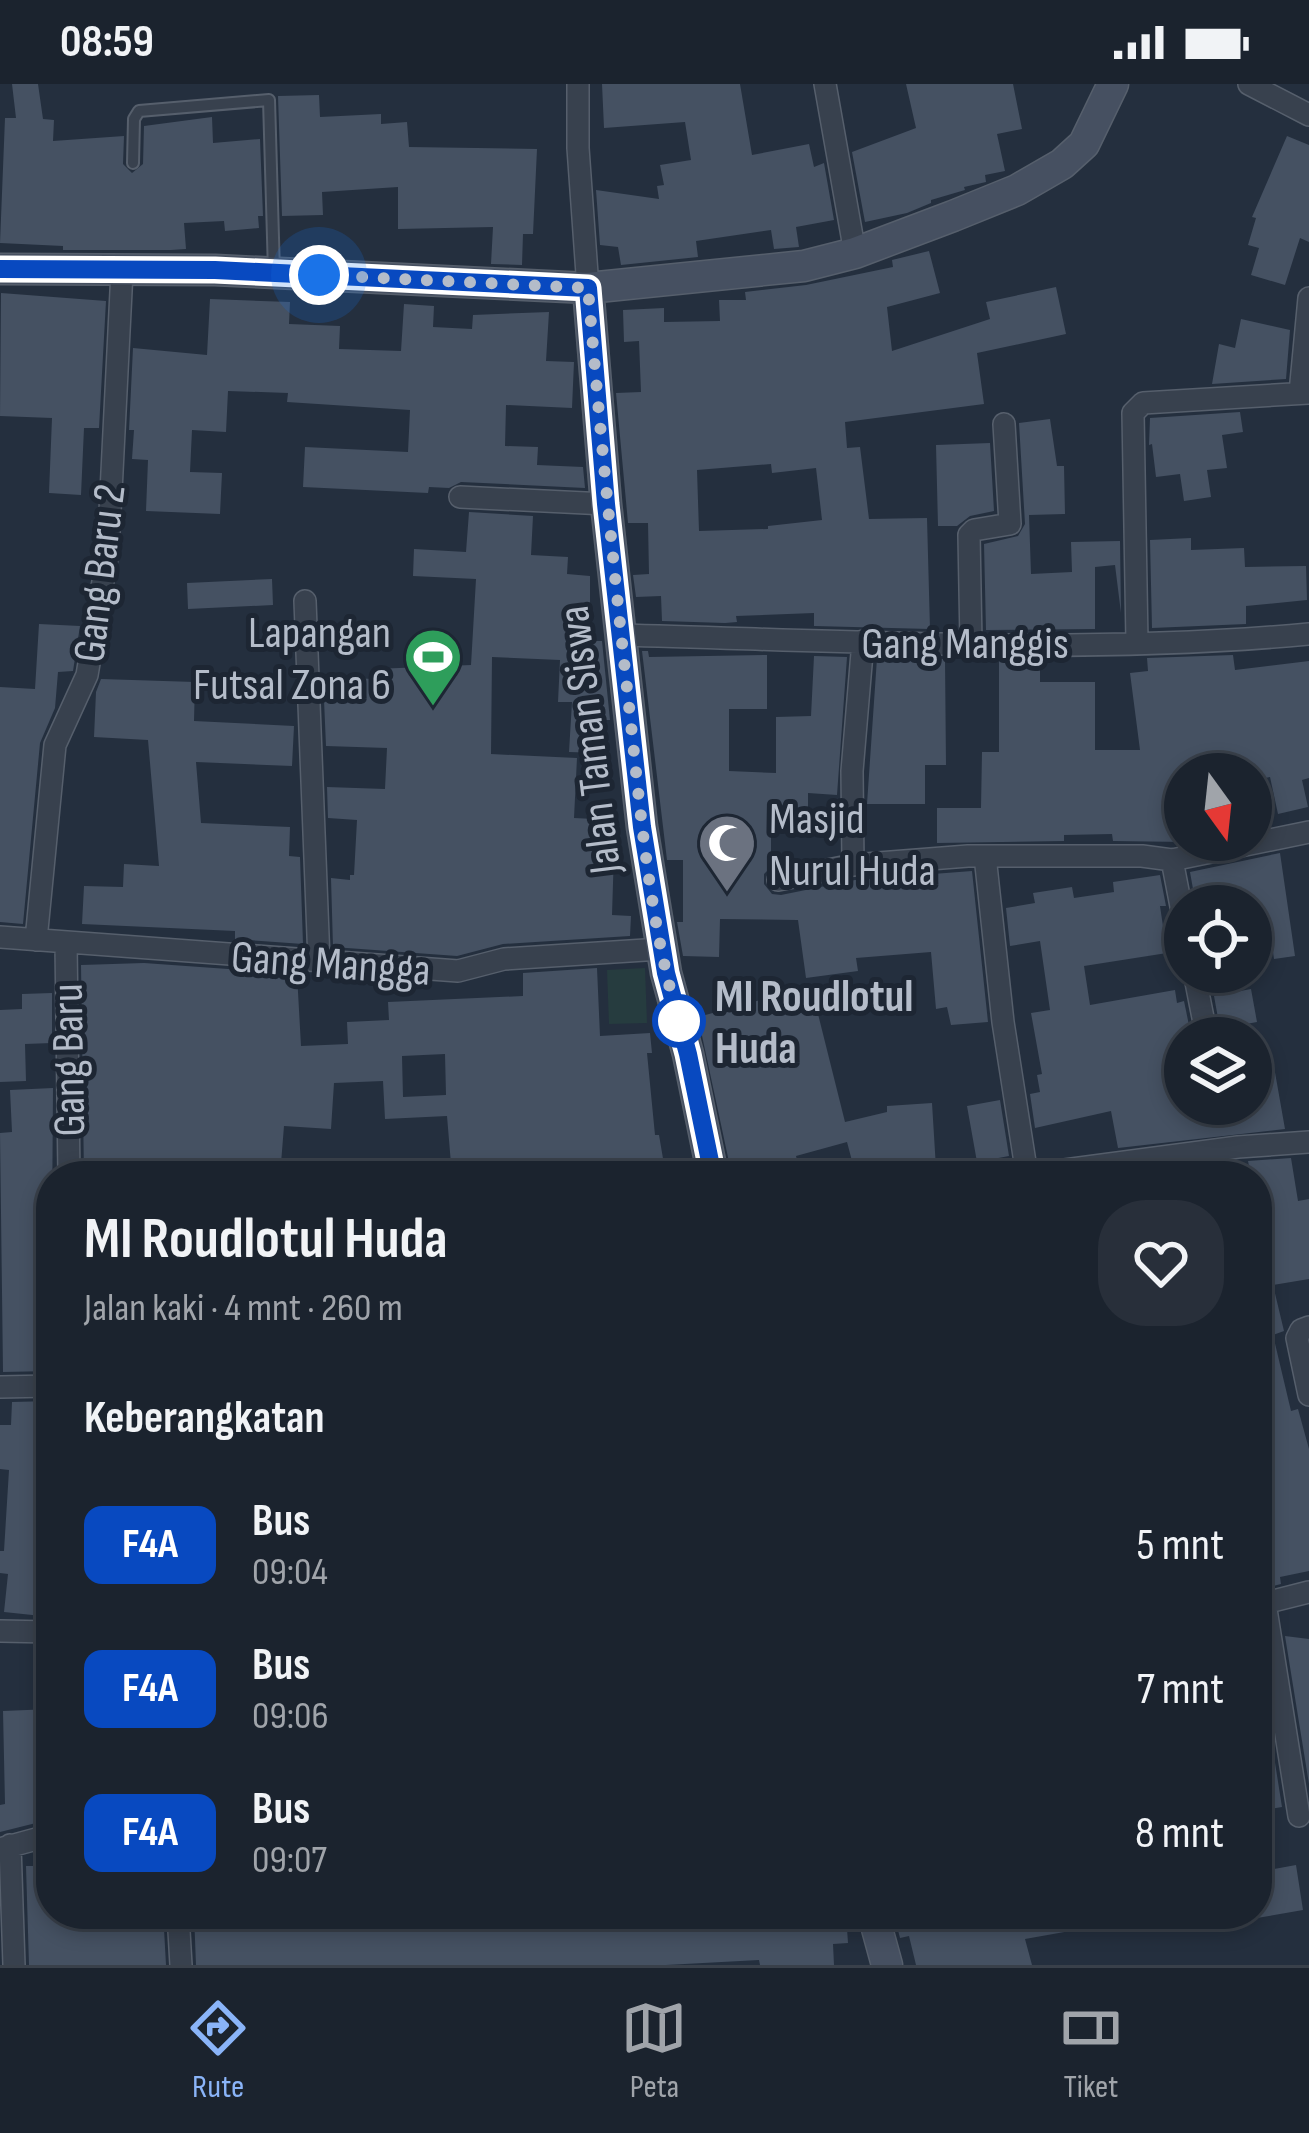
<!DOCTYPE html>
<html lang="id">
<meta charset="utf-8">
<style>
:root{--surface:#1b232e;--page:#282f3a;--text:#f1f3f6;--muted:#a0a4aa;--line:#39404a;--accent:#8ab4f8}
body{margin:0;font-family:"Sofia Sans Condensed",sans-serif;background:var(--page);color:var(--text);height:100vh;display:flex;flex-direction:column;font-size:45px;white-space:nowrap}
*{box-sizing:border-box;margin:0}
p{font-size:39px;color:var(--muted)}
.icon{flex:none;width:66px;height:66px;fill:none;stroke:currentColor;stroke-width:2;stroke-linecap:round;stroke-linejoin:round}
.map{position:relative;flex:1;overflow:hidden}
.sheet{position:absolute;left:36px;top:1077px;width:1236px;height:768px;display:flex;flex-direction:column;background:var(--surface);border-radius:48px;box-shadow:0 6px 18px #0003,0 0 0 3px var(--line)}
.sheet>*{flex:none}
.badge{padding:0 24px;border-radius:18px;font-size:42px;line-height:78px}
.needle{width:78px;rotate:165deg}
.buttons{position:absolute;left:1164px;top:669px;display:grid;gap:24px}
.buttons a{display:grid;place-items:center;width:108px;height:108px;border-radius:50%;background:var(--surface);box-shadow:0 6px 18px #0003,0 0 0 3px var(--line);font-size:60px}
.you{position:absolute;width:60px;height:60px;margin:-30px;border:9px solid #fff;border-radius:50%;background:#1a73e8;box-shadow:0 0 0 18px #1a73e833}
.map>.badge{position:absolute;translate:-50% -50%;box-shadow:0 0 0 6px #fff}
h2{padding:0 48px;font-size:45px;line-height:108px}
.round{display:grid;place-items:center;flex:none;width:126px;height:126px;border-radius:48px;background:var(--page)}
.head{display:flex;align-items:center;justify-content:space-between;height:204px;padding:0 48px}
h1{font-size:57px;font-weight:700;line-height:90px}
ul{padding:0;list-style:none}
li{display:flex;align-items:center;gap:36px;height:144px;padding:0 48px}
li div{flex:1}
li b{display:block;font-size:45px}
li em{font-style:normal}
li .badge{min-width:132px;font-weight:700;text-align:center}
.status{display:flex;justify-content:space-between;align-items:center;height:84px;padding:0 60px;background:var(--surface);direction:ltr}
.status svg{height:33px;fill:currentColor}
.menu{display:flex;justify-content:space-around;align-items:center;height:168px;border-top:3px solid var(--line);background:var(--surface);font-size:33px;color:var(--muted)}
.menu a{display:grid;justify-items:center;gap:6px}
.menu .selected{color:var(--accent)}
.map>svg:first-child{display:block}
</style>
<div class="status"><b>08:59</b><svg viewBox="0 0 49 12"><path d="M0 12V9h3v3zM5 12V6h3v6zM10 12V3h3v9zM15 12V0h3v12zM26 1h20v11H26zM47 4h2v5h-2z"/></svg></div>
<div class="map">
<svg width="1309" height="1881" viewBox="0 0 1309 1881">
<rect width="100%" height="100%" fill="#242f3e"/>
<path fill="#263c3f" d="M 645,884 L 647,939 L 609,940 L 607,886 Z"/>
<path fill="#455162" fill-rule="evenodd" d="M 12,0 L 38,0 L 43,35 L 54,36 L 53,57 L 124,52 L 123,80 L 132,89 L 143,80 L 144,42 L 212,33 L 213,59 L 260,55 L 263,132 L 258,132 L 259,144 L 225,147 L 224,137 L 184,139 L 186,165 L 171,166 L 63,166 L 63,162 L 0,159 L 5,34 L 16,34 Z
M 602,0 L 740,0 L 752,71 L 809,60 L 814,83 L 824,79 L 834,136 L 796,143 L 799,163 L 774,165 L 771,146 L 696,157 L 698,173 L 621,181 L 618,163 L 600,161 L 596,106 L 659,115 L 657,102 L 664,101 L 660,81 L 691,76 L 685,38 L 604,44 Z
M 906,0 L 1013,0 L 1022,45 L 997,50 L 1005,87 L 985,91 L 986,98 L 964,103 L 965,106 L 931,116 L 931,119 L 907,129 L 865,138 L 852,68 L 916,44 Z
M 319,11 L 320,33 L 381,30 L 381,40 L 407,38 L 409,63 L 537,65 L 533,150 L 523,150 L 522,181 L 491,180 L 493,143 L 398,145 L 398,103 L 322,108 L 323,131 L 282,132 L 278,12 Z
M 1287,52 L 1309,61 L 1309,158 L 1300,154 L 1285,201 L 1251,191 L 1259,164 L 1248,161 L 1256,134 L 1252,133 Z
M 929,167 L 940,209 L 887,223 L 892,267 L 990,235 L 986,218 L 1056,203 L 1066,250 L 977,269 L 984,320 L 845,338 L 847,364 L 860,363 L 869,435 L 927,434 L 930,545 L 814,542 L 814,529 L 736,532 L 737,538 L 725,539 L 662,537 L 661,512 L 636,513 L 633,491 L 649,490 L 648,439 L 628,439 L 616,309 L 641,308 L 639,257 L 624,258 L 623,226 L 664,224 L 664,238 L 720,237 L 719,216 L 746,216 L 745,208 L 806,201 L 893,183 L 892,176 ZM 771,380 L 772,389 L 816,384 L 822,436 L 768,442 L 768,445 L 699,447 L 697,386 Z
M 1,209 L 106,217 L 99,344 L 84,344 L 81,411 L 49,409 L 52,334 L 0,332 Z
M 210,215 L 290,218 L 289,240 L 340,242 L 339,265 L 401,267 L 404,220 L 434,222 L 433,243 L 472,245 L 473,231 L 549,228 L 546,277 L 574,278 L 572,324 L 506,321 L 505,362 L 538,363 L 537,381 L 583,383 L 585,404 L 461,398 L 449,404 L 429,403 L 428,409 L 303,403 L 305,363 L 408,368 L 410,326 L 287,318 L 288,309 L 228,307 L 226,348 L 192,346 L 190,388 L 222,389 L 220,430 L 146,427 L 148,376 L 132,375 L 134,346 L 129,346 L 133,264 L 207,271 Z
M 1241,235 L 1290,246 L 1286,295 L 1212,300 L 1219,260 L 1235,264 Z
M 1240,328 L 1243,348 L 1222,351 L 1227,384 L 1207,386 L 1211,413 L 1184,417 L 1180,390 L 1156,393 L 1152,360 L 1149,361 L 1150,334 Z
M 1050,335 L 1057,382 L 1064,382 L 1065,430 L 1029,431 L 1031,490 L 1072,488 L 1071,458 L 1120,457 L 1121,529 L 1115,481 L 1095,483 L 1095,545 L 986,546 L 984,460 L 1018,452 L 1025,440 L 1019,339 Z
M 990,359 L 994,427 L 970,432 L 957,442 L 938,442 L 936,361 Z
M 469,428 L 533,432 L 531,471 L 568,473 L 567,490 L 590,492 L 590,557 L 602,557 L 610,636 L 602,636 L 600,669 L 569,668 L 572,618 L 558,618 L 560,576 L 492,573 L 491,670 L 577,674 L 574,734 L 615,736 L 612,831 L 631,832 L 630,852 L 503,860 L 457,872 L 333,863 L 331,794 L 350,796 L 350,791 L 354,791 L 357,736 L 328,734 L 327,703 L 385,705 L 387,664 L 326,662 L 323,593 L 374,595 L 375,585 L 471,581 L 476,495 L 413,492 L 414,465 L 466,468 Z
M 1191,454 L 1191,466 L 1244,464 L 1245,483 L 1306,482 L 1307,516 L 1246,522 L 1246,540 L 1152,544 L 1150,456 Z
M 272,495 L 273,521 L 188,525 L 187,499 Z
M 39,540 L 80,542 L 73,587 L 58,588 L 55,624 L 40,659 L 23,840 L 0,838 L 0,603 L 35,605 Z
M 642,567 L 648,567 L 649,573 L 767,571 L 767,625 L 729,625 L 729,687 L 776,689 L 776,633 L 811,632 L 814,572 L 847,573 L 837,711 L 808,709 L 808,748 L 771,748 L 771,783 L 764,790 L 764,800 L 772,810 L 781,811 L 855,796 L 972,787 L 988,938 L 951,941 L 947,923 L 936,925 L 931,868 L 856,874 L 858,887 L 806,894 L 798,836 L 720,835 L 719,873 L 683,872 L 677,838 L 683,838 L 683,776 L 667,776 Z
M 1233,571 L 1235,586 L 1309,577 L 1309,694 L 1302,696 L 1308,723 L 1278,730 L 1270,693 L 1251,697 L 1251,690 L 1185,690 L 1185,758 L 1113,757 L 1112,750 L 1064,751 L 1064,757 L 937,759 L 937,724 L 981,724 L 982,668 L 999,668 L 999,576 L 1040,576 L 1040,598 L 1095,598 L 1095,666 L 1140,666 L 1130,589 L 1148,587 L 1147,574 Z
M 877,574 L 945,575 L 946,681 L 925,681 L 925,720 L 867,720 Z
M 101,595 L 195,598 L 194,637 L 294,642 L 292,682 L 196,678 L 201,739 L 290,743 L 289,772 L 300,773 L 303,860 L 235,855 L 235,847 L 82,840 L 84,802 L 123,803 L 124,780 L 159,782 L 148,656 L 94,653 L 96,608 Z
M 1280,769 L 1295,872 L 1274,875 L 1271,854 L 1251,857 L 1251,822 L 1196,822 L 1190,788 Z
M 1160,791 L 1166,822 L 1160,822 L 1167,869 L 1084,882 L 1090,921 L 1175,906 L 1177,919 L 1184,917 L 1191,951 L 1185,952 L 1185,1020 L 1251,1020 L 1251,982 L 1273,977 L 1285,1045 L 1118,1064 L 1111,1027 L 1035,1044 L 1030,1010 L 1040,1008 L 1037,991 L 1042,990 L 1031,929 L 1050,926 L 1040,857 L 1010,862 L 1006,824 L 1035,819 L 1033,809 L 1072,803 L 1074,814 L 1114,808 L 1113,798 Z
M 144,879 L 297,890 L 301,962 L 348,960 L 347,938 L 389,936 L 388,918 L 523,912 L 523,889 L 597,884 L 600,952 L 650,949 L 652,969 L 647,969 L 655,1051 L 659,1051 L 666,1092 L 452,1092 L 447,1032 L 385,1035 L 383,997 L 334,999 L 331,1045 L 284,1042 L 280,1092 L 190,1086 L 190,1092 L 84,1092 L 81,881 ZM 445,970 L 446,1011 L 403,1013 L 402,972 Z
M 811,902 L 845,1038 L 887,1028 L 887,1022 L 932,1019 L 936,1084 L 887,1087 L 889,1092 L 856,1092 L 847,1058 L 796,1072 L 801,1092 L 732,1092 L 698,933 Z
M 1251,905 L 1257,938 L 1220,945 L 1214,912 Z
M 52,909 L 52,959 L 25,960 L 26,997 L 0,998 L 0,926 L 22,925 L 22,910 Z
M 53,1004 L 51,1287 L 3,1288 L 0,1049 L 12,1048 L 10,1006 Z
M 1000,1016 L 1009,1072 L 977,1078 L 967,1022 Z
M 1291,1074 L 1298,1117 L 1309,1115 L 1309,1195 L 1273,1201 L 1284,1247 L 1273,1251 L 1291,1327 L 1298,1325 L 1309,1365 L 1309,1487 L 1280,1493 L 1281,1500 L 1257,1506 L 1257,1443 L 1270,1441 L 1257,1378 L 1257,1092 L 1251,1092 L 1248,1077 Z
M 51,1317 L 51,1351 L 43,1350 L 40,1398 L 51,1399 L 51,1533 L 4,1528 L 8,1490 L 0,1489 L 0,1467 L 4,1467 L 9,1386 L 0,1385 L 0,1341 L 11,1341 L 12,1318 Z
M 1285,1552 L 1309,1555 L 1309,1700 Z
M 1257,1590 L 1261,1590 L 1282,1723 L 1257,1727 Z
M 51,1625 L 51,1668 L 40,1668 L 42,1711 L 37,1711 L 40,1738 L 0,1748 L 0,1721 L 5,1720 L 3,1627 Z
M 1296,1781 L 1303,1826 L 1257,1834 L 1257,1788 Z
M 26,1782 L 51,1782 L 51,1830 L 133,1830 L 133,1846 L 164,1845 L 166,1881 L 29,1881 Z
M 194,1830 L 846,1830 L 848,1859 L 833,1860 L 834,1881 L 760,1881 L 759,1876 L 666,1881 L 196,1881 Z
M 1103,1830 L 1104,1841 L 1025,1855 L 1032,1881 L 916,1881 L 909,1852 L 900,1854 L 894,1831 Z"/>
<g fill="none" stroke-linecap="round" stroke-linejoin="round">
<g stroke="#565f6c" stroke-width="14">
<path id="service" d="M 133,79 L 134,35 L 139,27 L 269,16 L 274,188"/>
</g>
<g stroke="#565f6c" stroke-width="24">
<path id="minor" d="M 578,0 L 578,64 L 588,204
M 825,0 L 855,169
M 1249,0 L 1309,31
M 1300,309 L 1309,214
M 460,413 L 606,420
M 305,517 L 319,877
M 621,551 C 849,557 1081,571 1309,550
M 1137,558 L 1133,329 L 1143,319 L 1309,309
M 971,559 L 969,451 L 974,446 L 1010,440 L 1004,340
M 985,772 L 1003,938 L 1027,1091 L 1238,1063 L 1309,1058
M 1172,776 L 1185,843
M 853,781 L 852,687 L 863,557
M 778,796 L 853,781 L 968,772 L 1142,772 L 1172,776 L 1309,748
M 0,853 L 458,887 L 504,875 L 661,865
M 36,856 L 55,661 L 87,591 L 108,468 L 122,187
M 66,859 L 69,1092
M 1194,888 L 1207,954
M 1309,1243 L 1301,1246 L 1297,1254 L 1309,1311
M 0,1303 L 51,1302
M 1265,1519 L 1299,1732
M 1257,1521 L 1309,1508
M 0,1547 L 51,1548
M 10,1761 L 14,1881
M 0,1765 L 51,1751
M 178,1830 L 181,1881"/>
</g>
<g stroke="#565f6c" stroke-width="33">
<path id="secondary" d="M 0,185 L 215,186 L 588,204 L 804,182 L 855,169 L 953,132 L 1017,106 L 1062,80 L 1084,60 L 1113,0
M 588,204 L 606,420 L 642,743 L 666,889 L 688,970 L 713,1092
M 873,1830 L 887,1881"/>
</g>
<use href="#service" stroke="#38414e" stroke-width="10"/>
<use href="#minor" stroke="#38414e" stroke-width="21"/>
<use href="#secondary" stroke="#465061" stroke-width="30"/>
</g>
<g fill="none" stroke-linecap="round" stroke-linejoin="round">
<g stroke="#fff" stroke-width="27">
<path id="line" d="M 0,185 L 215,186 L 588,204 L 606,420 L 642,743 L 666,889 L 688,970 L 713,1092"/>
</g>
<use href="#line" stroke="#0849c0" stroke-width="18"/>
<path stroke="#b4bcc9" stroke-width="12" stroke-dasharray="0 21.6" d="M 319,191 L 588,204 C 600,347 614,489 630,631 C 641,733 650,840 679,937"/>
</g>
<defs>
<g id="stadium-pin" transform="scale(3)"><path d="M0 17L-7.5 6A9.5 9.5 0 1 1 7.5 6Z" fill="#2e9e5b" stroke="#1d2633"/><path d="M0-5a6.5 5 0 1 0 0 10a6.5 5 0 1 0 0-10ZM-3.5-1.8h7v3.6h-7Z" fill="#fff"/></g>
<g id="mosque-pin" transform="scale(3)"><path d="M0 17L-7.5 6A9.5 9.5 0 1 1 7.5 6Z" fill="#6b7280" stroke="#1d2633"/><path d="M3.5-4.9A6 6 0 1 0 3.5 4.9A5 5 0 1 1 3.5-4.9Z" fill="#fff"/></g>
</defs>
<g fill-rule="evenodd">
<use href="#stadium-pin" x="433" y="573"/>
<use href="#mosque-pin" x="727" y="759"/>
</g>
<circle fill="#fff" stroke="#0849c0" stroke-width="6" cx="679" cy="937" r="24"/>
<g text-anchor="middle" stroke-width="10" stroke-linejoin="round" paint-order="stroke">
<g font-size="45" fill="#b4bcc9" stroke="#1d2633">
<text transform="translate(98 489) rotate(-83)" y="16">Gang Baru 2</text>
<text x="965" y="574">Gang Manggis</text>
<text transform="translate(588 656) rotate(-97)" y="16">Jalan Taman Siswa</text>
<text transform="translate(331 878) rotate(4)" y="16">Gang Mangga</text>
<text transform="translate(67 976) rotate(-91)" y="16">Gang Baru</text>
</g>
<g font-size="45" fill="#b4bcc9" stroke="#1d2633" text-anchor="end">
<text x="391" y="563">Lapangan<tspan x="391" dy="52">Futsal Zona 6</tspan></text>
<text x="769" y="749" text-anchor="start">Masjid<tspan x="769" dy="52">Nurul Huda</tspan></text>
</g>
<g font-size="45" font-weight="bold" fill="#b4bcc9" stroke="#1d2633" text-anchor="start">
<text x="715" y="927">MI Roudlotul<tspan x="715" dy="52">Huda</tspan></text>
</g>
</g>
</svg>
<div class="buttons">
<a><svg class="needle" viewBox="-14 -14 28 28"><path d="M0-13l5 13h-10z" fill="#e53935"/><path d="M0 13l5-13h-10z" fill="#a0a4aa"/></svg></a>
<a><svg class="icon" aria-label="locate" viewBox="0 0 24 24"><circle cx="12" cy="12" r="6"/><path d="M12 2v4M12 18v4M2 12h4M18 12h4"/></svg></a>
<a><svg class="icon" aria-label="layers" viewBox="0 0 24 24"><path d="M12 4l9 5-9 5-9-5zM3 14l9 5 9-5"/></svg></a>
</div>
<div class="you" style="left:319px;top:191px"></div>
<section class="sheet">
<div class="head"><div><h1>MI Roudlotul Huda</h1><p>Jalan kaki · 4 mnt · 260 m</p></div><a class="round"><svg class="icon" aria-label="heart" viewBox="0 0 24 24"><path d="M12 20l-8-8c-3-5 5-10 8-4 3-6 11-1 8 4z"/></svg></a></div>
<h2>Keberangkatan</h2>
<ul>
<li><span class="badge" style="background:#0849c0;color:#fff">F4A</span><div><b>Bus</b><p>09:04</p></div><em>5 mnt</em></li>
<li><span class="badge" style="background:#0849c0;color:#fff">F4A</span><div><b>Bus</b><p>09:06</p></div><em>7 mnt</em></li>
<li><span class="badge" style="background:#0849c0;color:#fff">F4A</span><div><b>Bus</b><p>09:07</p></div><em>8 mnt</em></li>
</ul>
</section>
</div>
<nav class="menu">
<a class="selected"><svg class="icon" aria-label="directions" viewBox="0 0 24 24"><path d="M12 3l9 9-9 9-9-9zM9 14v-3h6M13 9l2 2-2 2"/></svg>Rute</a>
<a><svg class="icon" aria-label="map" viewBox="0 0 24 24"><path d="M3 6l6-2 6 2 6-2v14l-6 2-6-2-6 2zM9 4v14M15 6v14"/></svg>Peta</a>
<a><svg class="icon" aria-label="tickets" viewBox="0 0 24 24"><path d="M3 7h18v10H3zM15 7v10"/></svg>Tiket</a>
</nav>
